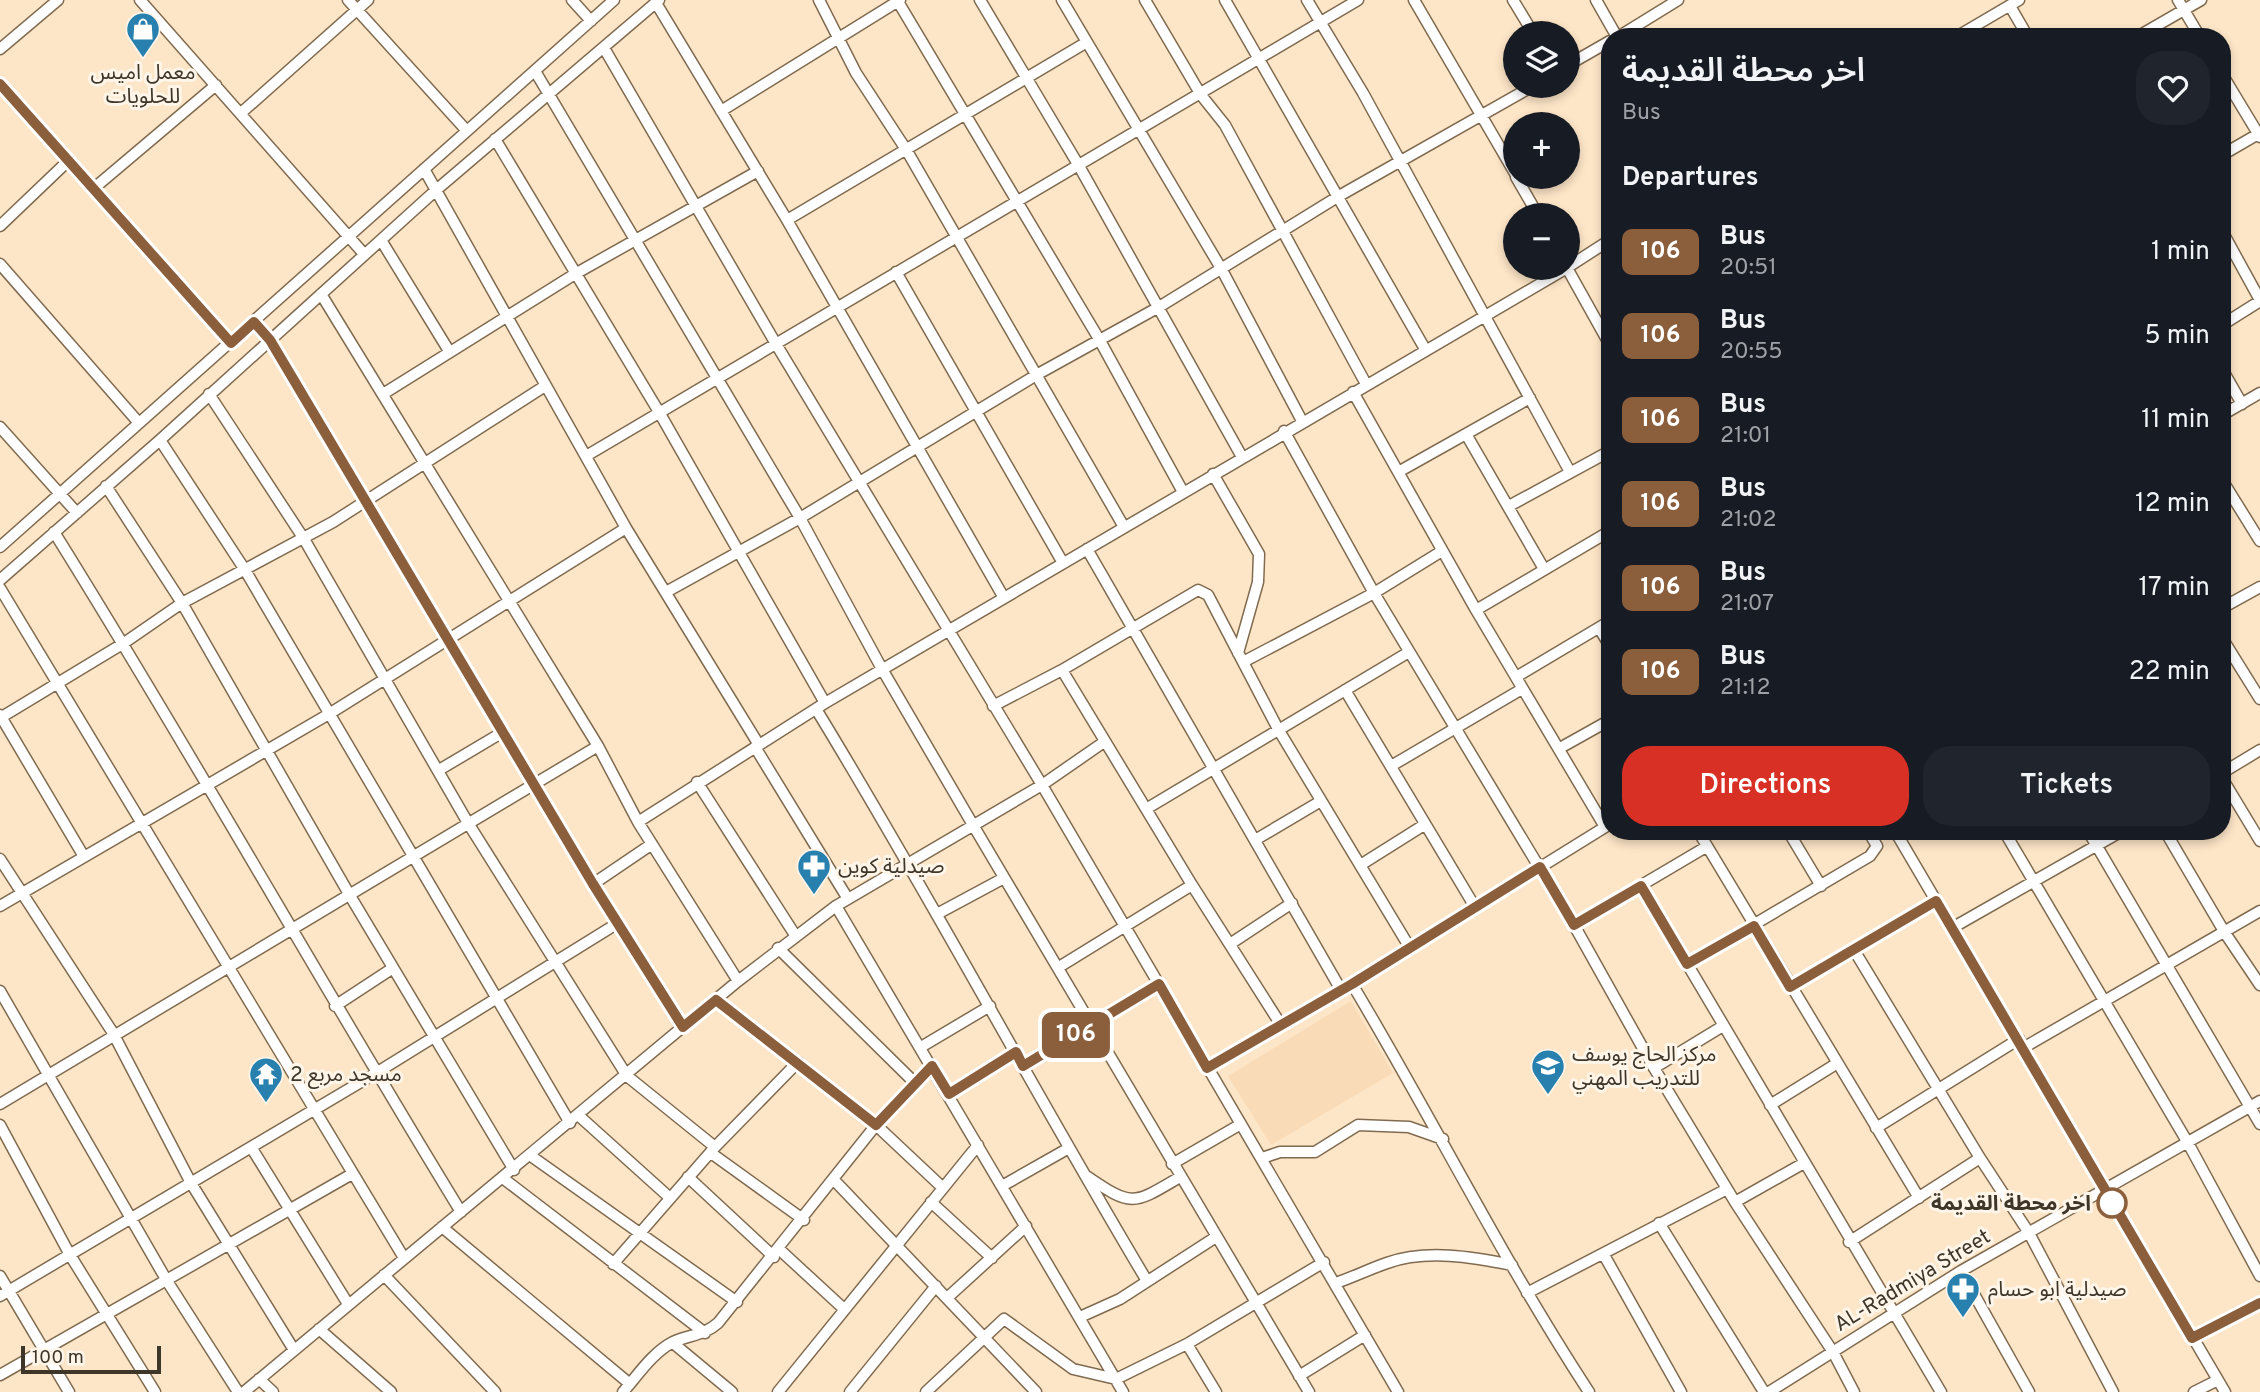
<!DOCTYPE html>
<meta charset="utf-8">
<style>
:root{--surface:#171b24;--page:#20242c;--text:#f1f3f6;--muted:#9ea1a6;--accent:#d93025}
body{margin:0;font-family:Overpass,"Noto Sans Arabic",sans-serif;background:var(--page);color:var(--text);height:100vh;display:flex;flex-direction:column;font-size:26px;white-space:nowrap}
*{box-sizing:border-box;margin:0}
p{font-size:23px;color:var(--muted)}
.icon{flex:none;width:38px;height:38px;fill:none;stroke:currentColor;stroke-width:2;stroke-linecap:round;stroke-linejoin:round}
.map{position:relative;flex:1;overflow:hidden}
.drawer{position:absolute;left:1601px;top:28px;width:630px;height:812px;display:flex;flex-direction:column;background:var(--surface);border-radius:28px;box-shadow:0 4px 10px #0003}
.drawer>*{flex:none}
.badge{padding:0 14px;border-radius:10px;font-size:24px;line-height:46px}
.tools{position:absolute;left:1503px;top:21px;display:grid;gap:14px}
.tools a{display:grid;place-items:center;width:77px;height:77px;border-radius:50%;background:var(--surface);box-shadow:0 4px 10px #0003;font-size:35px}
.scale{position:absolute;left:21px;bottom:18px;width:140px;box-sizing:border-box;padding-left:7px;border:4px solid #3f362a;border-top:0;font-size:19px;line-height:24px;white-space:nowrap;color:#3f362a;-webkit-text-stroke:5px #fff5e9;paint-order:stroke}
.map>.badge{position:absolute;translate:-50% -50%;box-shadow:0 0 0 4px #fff}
h2{padding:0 21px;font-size:26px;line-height:63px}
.round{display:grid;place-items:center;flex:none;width:74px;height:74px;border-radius:28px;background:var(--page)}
.overview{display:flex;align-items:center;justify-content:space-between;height:119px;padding:0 21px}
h1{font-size:33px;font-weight:600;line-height:52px}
.action{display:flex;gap:14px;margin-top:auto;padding:14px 21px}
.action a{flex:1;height:80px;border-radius:28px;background:var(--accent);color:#fff;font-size:28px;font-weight:600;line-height:80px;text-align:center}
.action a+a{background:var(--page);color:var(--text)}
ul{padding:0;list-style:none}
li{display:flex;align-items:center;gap:21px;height:84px;padding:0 21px}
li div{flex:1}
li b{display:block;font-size:26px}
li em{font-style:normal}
li .badge{min-width:77px;font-weight:700;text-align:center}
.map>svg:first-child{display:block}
</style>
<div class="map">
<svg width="2260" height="1392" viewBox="0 0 2260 1392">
<rect width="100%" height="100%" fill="#fde5c7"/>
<path fill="#f9dcb7" d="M 1351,1001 L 1393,1073 L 1271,1145 L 1228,1076 Z"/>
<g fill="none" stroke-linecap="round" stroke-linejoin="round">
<g stroke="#806b50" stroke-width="13">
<path id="minor" d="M 140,0 L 364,254
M 348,0 L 467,131
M 572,0 L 591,21
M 819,0 L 856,73 L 907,151 L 1124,527
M 897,0 L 1099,339 L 1183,492
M 980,0 L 1079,166 L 1242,457
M 1062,0 L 1222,270 L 1302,421
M 1145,0 L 1201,95 L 1225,125 L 1366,384
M 1225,0 L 1425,349
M 1307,0 L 1363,93 L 1570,472
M 1414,0 L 1516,175
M 1513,0 L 1533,33
M 1596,0 L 1617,37
M 2178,0 L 2200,37
M 656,3 L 787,220 L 1004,598
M 2010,6 L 2028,37
M 1618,37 L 1678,0
M 1956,37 L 2019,0
M 2137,37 L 2201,0
M 604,48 L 776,344 L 1042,785 L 1398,1392
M 0,49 L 58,0
M 1568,65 L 1610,41
M 535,71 L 800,518 L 882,669 L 973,825 L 1309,1392
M 2222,74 L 2260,137
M 0,84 L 231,343
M 721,111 L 900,0
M 241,113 L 368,0
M 495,139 L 659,412 L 825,703
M 2222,155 L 2260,133
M 424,169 L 626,528 L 759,745
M 1516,177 L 1538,215
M 93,189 L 216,85
M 787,220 L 1087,42
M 0,226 L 68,161
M 2222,231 L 2260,300
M 381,240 L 449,351
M 0,264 L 139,423
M 1568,267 L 1610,240
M 1567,268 L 1610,345
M 896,272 L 1063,563
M 321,294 L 598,746 L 638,822
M 254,322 L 270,340 L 593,884 L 683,1027
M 2222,325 L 2260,301
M 2222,369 L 2242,404
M 1353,392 L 1476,610 L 1605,827
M 209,394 L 304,539 L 468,823 L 627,1076 L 715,1147
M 383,394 L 575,274 L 758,171
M 2222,415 L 2260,393
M 0,427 L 77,513
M 1284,431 L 1374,593 L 1574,925 L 1654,1068 L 1735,1202 L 1833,1352 L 1854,1392
M 1466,434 L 1544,569
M 160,440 L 245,570 L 570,1123
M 586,456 L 1358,0
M 1400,471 L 1530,398
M 1213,474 L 1259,554 L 1258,582 L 1238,653
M 2222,480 L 2260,541
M 106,486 L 182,603 L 349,894 L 514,1170
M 1509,506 L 1610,451
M 54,532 C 194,756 323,987 461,1212
M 0,547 L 614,0
M 1087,549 L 1341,990
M 0,580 L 160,440 L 435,191 L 659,0
M 0,588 L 404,1258
M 666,592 L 800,518 L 1038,374 L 1159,307 L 1339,196 L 1533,86
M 2222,608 L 2260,587
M 1476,610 L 1610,531
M 1599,628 L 1610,646
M 2222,638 L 2260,699
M 1243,662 L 1278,729 L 1410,948
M 1062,670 L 1192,885 L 1281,1025
M 1516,677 L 1610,621
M 1345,690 L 1475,907
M 993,706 L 1062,670 L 1198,590 L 1208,595 L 1243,662 L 1374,593 L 1442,551
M 816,709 C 931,897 1034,1092 1147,1281
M 0,715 L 83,855
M 0,718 L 124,643 L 182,603 L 333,522 L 545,386
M 755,747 L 848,899
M 1560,748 L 1610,720
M 1391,766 L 1522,689
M 439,770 L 503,732
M 2222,773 L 2260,750
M 2222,778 L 2260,841
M 697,782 L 795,935
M 1146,809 L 1409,652
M 1698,831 L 1919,1198
M 1788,831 L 1821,886
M 1895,831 L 2225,1392
M 2004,831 L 2188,1143 L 2260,1276
M 2088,831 L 2260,1124
M 2165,831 L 2225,933 L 2260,985
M 1255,840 L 1321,801
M 0,859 L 113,1033 L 191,1183 L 294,1350
M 1362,864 L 1424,825
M 593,884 L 652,844
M 1641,886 L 1941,1392
M 0,906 L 329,714 L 626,528
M 836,906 L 1042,785 L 1104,742
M 937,914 L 1004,878
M 1574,925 L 1706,847
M 1952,928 L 2122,831
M 1230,944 L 1292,903
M 778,948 L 915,1083
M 1854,950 L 1980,1158 L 2029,1233 L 2113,1392
M 1687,964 L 1870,856 L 1877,846 L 1868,831
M 1059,967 L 1192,885
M 738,981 L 638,822 L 825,703 L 1567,268
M 1352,984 C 1433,1119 1503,1261 1589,1392
M 1789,987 L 1936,901
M 0,991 L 167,1281 L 238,1392
M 716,1000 L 876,1125 L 943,1188
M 335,1006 L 393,968
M 921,1047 L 990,1006
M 2023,1048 L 2260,911
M 1023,1066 L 1159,984
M 1207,1068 L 1352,984 L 1610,824
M 1654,1068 L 1723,1026
M 949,1095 L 1016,1052
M 0,1104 L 598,746
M 1770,1105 L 1836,1064
M 578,1115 L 669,1197
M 0,1125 L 70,1255 L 155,1392
M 1876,1128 L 2019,1039
M 251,1147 L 348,1304
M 711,1153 L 804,1220
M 531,1156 L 737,1302
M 1262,1158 L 1280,1152 L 1315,1152 L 1358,1125 L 1409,1127 L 1443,1139
M 1172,1164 L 1241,1124
M 688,1177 L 774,1257
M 1088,1177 C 1133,1208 1134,1204 1180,1177
M 504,1179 L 705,1333
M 834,1180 L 1036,1392
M 1002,1186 L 1069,1148
M 931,1202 L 992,1258
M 1735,1202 L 1804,1163
M 1659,1223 L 1764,1392
M 442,1227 L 630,1384
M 1849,1242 L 1980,1158
M 780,1250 L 844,1309
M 1604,1255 L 1681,1392
M 613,1264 L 715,1147 L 798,1062
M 1961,1271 L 2029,1392
M 384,1275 L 495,1392
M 0,1276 L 69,1392
M 1336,1283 C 1353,1277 1370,1269 1387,1263 C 1426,1249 1473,1257 1512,1265
M 1527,1293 L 1727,1189
M 0,1296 L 376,1073 L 618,923
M 947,1298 L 1026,1226
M 1080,1317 L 1120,1299 L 1216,1237
M 319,1329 L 391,1392
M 2192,1338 L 2260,1303
M 673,1343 L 732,1392
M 1187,1344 L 1216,1392
M 0,1375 L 352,1174
M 1299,1376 L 1365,1335
M 259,1379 L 273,1392
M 244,1392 L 738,981 L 836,906 L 1123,1392
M 623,1392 C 638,1375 652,1353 673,1342 C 689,1335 705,1335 718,1323 L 876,1125 L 932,1066
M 778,1392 L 978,1145
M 850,1392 L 936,1286
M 926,1392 L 1004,1319 L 1073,1369 L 1116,1379 L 1187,1344 L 1324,1262
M 1769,1392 L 1961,1271 L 2260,1101
M 2194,1392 L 2218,1380"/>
</g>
<use href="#minor" stroke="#fff" stroke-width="10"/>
</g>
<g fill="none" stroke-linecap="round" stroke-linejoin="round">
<g stroke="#fff" stroke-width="16">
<path id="line" d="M 0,84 L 231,343 L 254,322 L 270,340 L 593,884 L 683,1027 L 716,1000 L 876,1125 L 932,1066 L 949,1094 L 1016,1052 L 1023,1066 L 1159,984 L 1207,1068 L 1352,984 L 1540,867 L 1574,925 L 1641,886 L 1687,964 L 1754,926 L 1790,987 L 1936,901 L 2192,1338 L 2260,1303"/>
</g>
<use href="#line" stroke="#8b5e3c" stroke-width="10"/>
</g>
<defs>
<g id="shop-pin" transform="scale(1.75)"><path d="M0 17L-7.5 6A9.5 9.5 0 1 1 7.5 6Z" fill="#2880ae" stroke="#fff5e9"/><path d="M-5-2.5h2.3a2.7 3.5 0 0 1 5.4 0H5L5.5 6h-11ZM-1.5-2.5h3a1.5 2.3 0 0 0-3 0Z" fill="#fff"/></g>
<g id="pharmacy-pin" transform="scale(1.75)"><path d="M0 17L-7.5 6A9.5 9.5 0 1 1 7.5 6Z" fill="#2880ae" stroke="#fff5e9"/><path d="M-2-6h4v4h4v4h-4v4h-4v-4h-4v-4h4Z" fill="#fff"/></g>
<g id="school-pin" transform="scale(1.75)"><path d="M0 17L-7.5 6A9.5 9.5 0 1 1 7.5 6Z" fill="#2880ae" stroke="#fff5e9"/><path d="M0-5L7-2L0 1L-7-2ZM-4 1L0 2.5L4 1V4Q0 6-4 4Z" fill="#fff"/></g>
<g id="temple-pin" transform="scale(1.75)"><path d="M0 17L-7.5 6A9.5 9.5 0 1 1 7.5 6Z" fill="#2880ae" stroke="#fff5e9"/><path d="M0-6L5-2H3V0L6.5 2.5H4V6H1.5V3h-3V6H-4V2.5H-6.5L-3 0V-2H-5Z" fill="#fff"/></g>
</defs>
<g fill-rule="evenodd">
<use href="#shop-pin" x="143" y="29"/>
<use href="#pharmacy-pin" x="814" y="866"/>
<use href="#school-pin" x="1548" y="1066"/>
<use href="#temple-pin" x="266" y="1074"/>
<use href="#pharmacy-pin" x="1963" y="1289"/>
</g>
<circle fill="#fff" stroke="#8b5e3c" stroke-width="3.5" cx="2112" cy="1203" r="14"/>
<g text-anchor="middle" stroke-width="6" stroke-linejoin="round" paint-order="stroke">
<g font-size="21" fill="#3f362a" stroke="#fff5e9" text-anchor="start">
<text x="143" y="79" text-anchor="middle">معمل اميس<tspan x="143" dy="24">للحلويات</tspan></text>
<text x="838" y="873">صيدلية كوين</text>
<text x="1572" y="1061">مركز الحاج يوسف<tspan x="1572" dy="24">للتدريب المهني</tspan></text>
<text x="290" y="1081">مسجد مربع 2</text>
<text x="1988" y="1296">صيدلية ابو حسام</text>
</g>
<g font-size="21" font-weight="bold" fill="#3f362a" stroke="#fff5e9" text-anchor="end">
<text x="2091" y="1210">اخر محطة القديمة</text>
</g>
<g font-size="21" fill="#3f362a" stroke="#fff5e9">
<text transform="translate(1912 1280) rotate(-31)" y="7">AL-Radmiya Street</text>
</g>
</g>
</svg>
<div class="tools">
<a><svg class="icon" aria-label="layers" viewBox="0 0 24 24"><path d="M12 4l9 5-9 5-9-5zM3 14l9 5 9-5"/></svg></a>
<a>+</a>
<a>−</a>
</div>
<div class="scale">100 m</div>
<b class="badge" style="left:1076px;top:1035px;background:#8b5e3c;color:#fff">106</b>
<section class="drawer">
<div class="overview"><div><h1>اخر محطة القديمة</h1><p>Bus</p></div><a class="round"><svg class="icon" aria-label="heart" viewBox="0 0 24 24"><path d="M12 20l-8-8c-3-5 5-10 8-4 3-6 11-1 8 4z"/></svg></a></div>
<h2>Departures</h2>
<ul>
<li><span class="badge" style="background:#8b5e3c;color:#fff">106</span><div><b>Bus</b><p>20:51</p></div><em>1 min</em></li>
<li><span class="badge" style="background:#8b5e3c;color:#fff">106</span><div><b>Bus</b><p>20:55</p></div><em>5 min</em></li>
<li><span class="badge" style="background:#8b5e3c;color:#fff">106</span><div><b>Bus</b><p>21:01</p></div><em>11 min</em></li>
<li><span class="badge" style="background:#8b5e3c;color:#fff">106</span><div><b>Bus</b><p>21:02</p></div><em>12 min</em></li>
<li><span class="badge" style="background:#8b5e3c;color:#fff">106</span><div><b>Bus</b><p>21:07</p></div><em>17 min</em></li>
<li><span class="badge" style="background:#8b5e3c;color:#fff">106</span><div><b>Bus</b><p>21:12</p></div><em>22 min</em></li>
</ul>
<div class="action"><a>Directions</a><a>Tickets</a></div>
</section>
</div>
